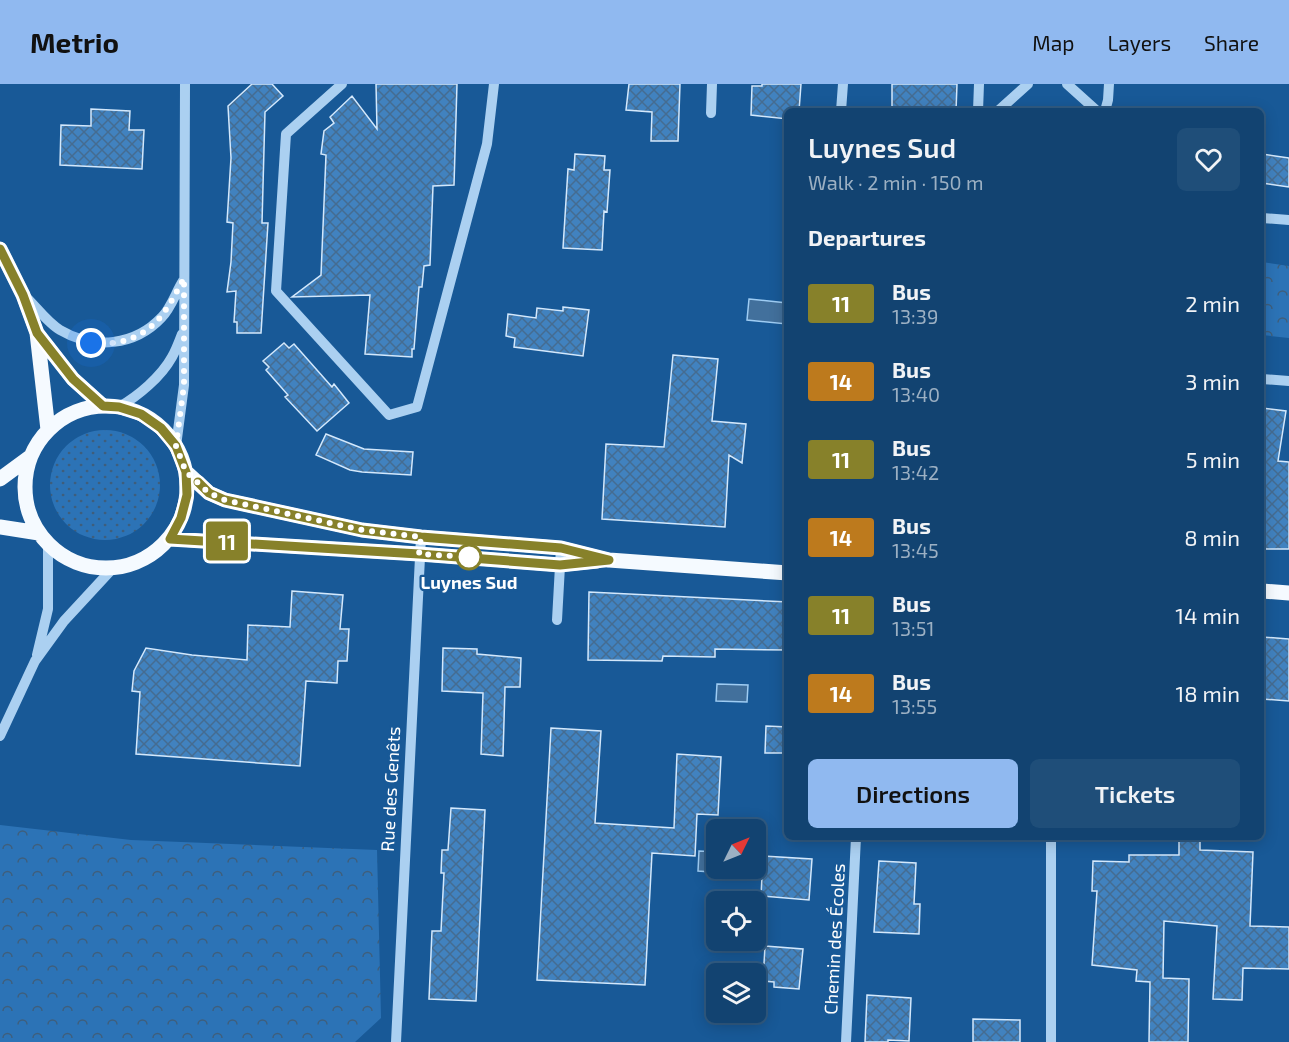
<!DOCTYPE html>
<meta charset="utf-8">
<style>
:root{--surface:#124371;--page:#1f4e79;--text:#f1f3f6;--muted:#9cb0c3;--line:#315c84;--accent:#90b9f0}
body{margin:0;font-family:"Exo 2",sans-serif;background:var(--page);color:var(--text);height:100vh;display:flex;flex-direction:column;font-size:22px;white-space:nowrap}
*{box-sizing:border-box;margin:0}
p{font-size:20px;color:var(--muted)}
.icon{flex:none;width:33px;height:33px;fill:none;stroke:currentColor;stroke-width:2;stroke-linecap:round;stroke-linejoin:round}
.map{position:relative;flex:1;overflow:hidden}
.sheet{position:absolute;left:784px;top:24px;width:480px;height:732px;display:flex;flex-direction:column;background:var(--surface);border-radius:9px;box-shadow:0 3px 15px #0003,0 0 0 2px var(--line)}
.sheet>*{flex:none}
.badge{padding:0 12px;border-radius:4px;font-size:21px;line-height:39px}
.needle{width:39px;rotate:47deg}
.fabs{position:absolute;left:706px;top:735px;display:grid;gap:12px}
.fabs a{display:grid;place-items:center;width:60px;height:60px;border-radius:9px;background:var(--surface);box-shadow:0 3px 15px #0003,0 0 0 2px var(--line);font-size:30px}
.you{position:absolute;width:30px;height:30px;margin:-15px;border:4px solid #fff;border-radius:50%;background:#1a73e8;box-shadow:0 0 0 9px #1a73e833}
.map>.badge{position:absolute;translate:-50% -50%;box-shadow:0 0 0 3px #fff}
h2{padding:0 24px;font-size:22px;line-height:54px}
.round{display:grid;place-items:center;flex:none;width:63px;height:63px;border-radius:9px;background:var(--page)}
.summary{display:flex;align-items:center;justify-content:space-between;height:102px;padding:0 24px}
h1{font-size:28px;font-weight:600;line-height:45px}
.button{display:flex;gap:12px;margin-top:auto;padding:12px 24px}
.button a{flex:1;height:69px;border-radius:9px;background:var(--accent);color:#111;font-size:24px;font-weight:600;line-height:69px;text-align:center}
.button a+a{background:var(--page);color:var(--text)}
ul{padding:0;list-style:none}
li{display:flex;align-items:center;gap:18px;height:78px;padding:0 24px}
li div{flex:1}
li b{display:block;font-size:22px}
li em{font-style:normal}
li .badge{min-width:66px;font-weight:700;text-align:center}
header{display:flex;align-items:center;gap:36px;box-sizing:border-box;height:84px;padding:0 30px;background:var(--accent);color:#111}
header strong{font-size:28px}
nav{display:flex;gap:33px;margin-inline-start:auto;font-size:21px}
.map>svg:first-child{display:block}
</style>
<header>
<strong>Metrio</strong>
<nav><a>Map</a><a>Layers</a><a>Share</a></nav>
</header>
<div class="map">
<svg width="1289" height="958" viewBox="0 0 1289 958">
<defs>
<pattern id="grass-dots" width="8" height="8" patternUnits="userSpaceOnUse" patternTransform="scale(1.5)"><rect width="8" height="8" fill="#2c73b6"/><path d="M2 2h.1M6 6h.1" fill="none" stroke="#3e5e7c" stroke-width="1.8" stroke-linecap="round"/></pattern>
<pattern id="park-crowns" width="20" height="18" patternUnits="userSpaceOnUse" patternTransform="scale(1.5)"><rect width="20" height="18" fill="#2c73b6"/><path d="M2 6a3 3 0 1 1 6 0M12 15a3 3 0 1 1 6 0" fill="none" stroke="#3e5e7c"/></pattern>
<pattern id="building-cross-hatch" width="8" height="8" patternUnits="userSpaceOnUse" patternTransform="scale(1.5)"><rect width="8" height="8" fill="#4182bf"/><path d="M0 0l8 8M0 8l8-8" fill="none" stroke="#456c91"/></pattern>
</defs>
<rect width="100%" height="100%" fill="#185997"/>
<path fill="url(#grass-dots)" d="M50 401a55 55 0 1 1 110 0a55 55 0 1 1-110 0Z"/>
<path fill="url(#park-crowns)" d="M 1262,178 L 1289,182 L 1289,254 L 1262,251 Z
M 0,741 L 131,756 L 377,766 L 381,934 L 355,958 L 0,958 Z"/>
<path fill="#42709c" stroke="#9eccf3" stroke-width="1.5" d="M 749,215 L 787,219 L 787,240 L 747,236 Z
M 717,600 L 748,601 L 747,618 L 716,617 Z
M 699,767 L 717,768 L 717,784 L 738,785 L 738,790 L 698,787 Z"/>
<path fill="url(#building-cross-hatch)" stroke="#d3e8fc" stroke-width="1.5" d="M 252,0 L 272,0 L 283,12 L 265,28 L 262,139 L 268,139 L 261,249 L 237,249 L 237,238 L 234,238 L 236,207 L 227,208 L 231,178 L 233,139 L 227,138 L 231,74 L 228,22 Z
M 376,0 L 457,0 L 454,101 L 433,102 L 430,181 L 424,182 L 422,203 L 419,203 L 414,265 L 412,265 L 412,273 L 365,270 L 370,211 L 292,213 L 321,191 L 326,71 L 321,70 L 324,47 L 334,39 L 330,33 L 352,12 L 377,45 Z
M 629,0 L 680,0 L 678,57 L 651,57 L 652,28 L 626,26 Z
M 762,0 L 801,0 L 799,27 L 788,27 L 788,35 L 751,31 L 752,2 L 762,2 Z
M 892,0 L 957,0 L 956,27 L 892,27 Z
M 91,25 L 130,27 L 129,46 L 144,46 L 142,85 L 60,81 L 61,41 L 91,42 Z
M 575,70 L 605,72 L 604,86 L 610,86 L 607,128 L 604,127 L 602,166 L 563,164 L 568,85 L 574,86 Z
M 1262,70 L 1289,74 L 1289,103 L 1262,99 Z
M 563,223 L 589,226 L 583,272 L 514,263 L 515,254 L 506,252 L 508,230 L 536,234 L 537,224 L 563,227 Z
M 284,259 L 289,264 L 294,260 L 332,303 L 334,300 L 349,319 L 317,347 L 285,313 L 288,311 L 266,286 L 269,283 L 263,277 Z
M 673,271 L 718,275 L 712,337 L 746,340 L 742,379 L 729,371 L 725,443 L 602,435 L 606,360 L 664,363 Z
M 1262,324 L 1286,327 L 1278,377 L 1289,378 L 1289,465 L 1262,465 Z
M 326,350 L 364,365 L 413,368 L 411,391 L 362,388 L 350,386 L 316,371 Z
M 292,507 L 343,511 L 340,545 L 349,545 L 347,577 L 338,577 L 337,599 L 306,597 L 300,682 L 136,670 L 140,608 L 132,607 L 134,587 L 146,564 L 192,571 L 247,576 L 248,541 L 290,543 Z
M 589,508 L 788,518 L 788,566 L 715,565 L 715,573 L 663,572 L 662,577 L 588,576 Z
M 1262,553 L 1289,555 L 1289,617 L 1262,615 Z
M 443,564 L 477,565 L 477,570 L 521,574 L 520,603 L 505,603 L 503,672 L 481,670 L 483,609 L 442,607 Z
M 766,642 L 788,643 L 788,669 L 765,669 Z
M 551,644 L 601,647 L 595,739 L 674,744 L 677,670 L 721,673 L 718,731 L 697,730 L 695,772 L 652,769 L 645,901 L 537,896 Z
M 451,724 L 485,726 L 476,917 L 429,915 L 432,847 L 441,847 L 444,789 L 441,789 L 442,766 L 448,766 Z
M 1179,753 L 1200,753 L 1200,766 L 1253,768 L 1250,842 L 1289,843 L 1289,885 L 1243,884 L 1242,916 L 1213,915 L 1217,842 L 1164,837 L 1163,894 L 1189,895 L 1188,958 L 1149,958 L 1150,898 L 1136,897 L 1137,886 L 1092,881 L 1097,807 L 1092,807 L 1093,777 L 1129,778 L 1129,771 L 1179,771 Z
M 763,772 L 812,775 L 809,816 L 761,812 Z
M 879,777 L 916,779 L 914,820 L 920,820 L 919,850 L 874,848 Z
M 765,862 L 803,865 L 799,905 L 774,903 L 774,898 L 763,897 Z
M 867,911 L 911,914 L 909,957 L 888,956 L 888,958 L 865,958 Z
M 973,935 L 1020,936 L 1020,958 L 973,958 Z"/>
<g fill="none" stroke-linecap="round" stroke-linejoin="round">
<path stroke="#abd0f1" stroke-width="10" d="M 342,0 L 286,50 L 276,207 L 389,331 L 417,323 L 487,60 L 494,0
M 1067,0 L 1097,27
M 841,27 L 843,0
M 978,27 L 979,0
M 998,27 L 1028,0
M 1105,27 L 1108,16 L 1109,0
M 711,29 L 712,0
M 1262,134 L 1289,136
M 27,214 C 37,224 48,239 60,246 C 94,266 135,262 162,233 C 171,224 176,208 183,197
M 1262,295 L 1289,297
M 119,323 C 138,312 161,293 172,273 C 176,266 179,258 182,250
M 176,362 L 184,301 L 185,0
M 557,536 L 561,464
M 37,571 L 48,525 L 48,460
M 0,652 L 35,577 L 64,537 L 113,484
M 396,958 L 421,453
M 846,958 L 856,753
M 1051,958 L 1051,753"/>
<path stroke="#f5faff" stroke-width="15" d="M 0,165 L 23,211 L 37,249 L 48,346
M 37,249 L 73,295 L 103,322
M25 403a81 81 0 1 1 162 0a81 81 0 1 1-162 0Z
M 186,388 L 209,409 L 225,416 L 362,446 L 421,453 L 561,464 L 609,476 L 788,489
M 0,395 L 30,373
M 0,443 L 39,449
M 170,455 L 419,470 L 560,481 L 597,477
M 1262,507 L 1289,509"/>
</g>
<g fill="none" stroke-linecap="round" stroke-linejoin="round">
<g stroke="#fff" stroke-width="14">
<path id="line" d="M 0,165 L 23,211 L 37,249 L 73,295 L 103,322 L 119,323 L 141,330 L 161,344 L 176,362 L 186,388 L 187,411 L 181,434 L 170,455 L 419,470 L 560,481 L 609,476 L 561,464 L 421,453 L 362,446 L 225,416 L 209,409 L 198,398"/>
</g>
<use href="#line" stroke="#87812a" stroke-width="9"/>
<path stroke="#fff" stroke-width="6" stroke-dasharray="0 10.8" d="M 91,259 C 100,259 110,260 119,258 C 156,250 168,224 184,194 L 184,301 L 176,362 L 186,388 L 209,409 L 225,416 L 362,446 L 421,453 L 419,470 L 469,473"/>
</g>
<circle fill="#fff" stroke="#87812a" stroke-width="3" cx="469" cy="473" r="12"/>
<g text-anchor="middle" stroke-width="4.5" stroke-linejoin="round" paint-order="stroke">
<g font-size="18" font-weight="bold" fill="#fff" stroke="#185997">
<text x="469" y="505">Luynes Sud</text>
</g>
<g font-size="18" fill="#fff" stroke="#185997">
<text transform="translate(391 705) rotate(-87)" y="6">Rue des Genêts</text>
<text transform="translate(835 855) rotate(-87)" y="6">Chemin des Écoles</text>
</g>
</g>
</svg>
<div class="fabs">
<a><svg class="needle" viewBox="-14 -14 28 28"><path d="M0-13l5 13h-10z" fill="#e53935"/><path d="M0 13l5-13h-10z" fill="#9cb0c3"/></svg></a>
<a><svg class="icon" aria-label="locate" viewBox="0 0 24 24"><circle cx="12" cy="12" r="6"/><path d="M12 2v4M12 18v4M2 12h4M18 12h4"/></svg></a>
<a><svg class="icon" aria-label="layers" viewBox="0 0 24 24"><path d="M12 4l9 5-9 5-9-5zM3 14l9 5 9-5"/></svg></a>
</div>
<div class="you" style="left:91px;top:259px"></div>
<b class="badge" style="left:227px;top:457px;background:#87812a;color:#fff">11</b>
<section class="sheet">
<div class="summary"><div><h1>Luynes Sud</h1><p>Walk · 2 min · 150 m</p></div><a class="round"><svg class="icon" aria-label="heart" viewBox="0 0 24 24"><path d="M12 20l-8-8c-3-5 5-10 8-4 3-6 11-1 8 4z"/></svg></a></div>
<h2>Departures</h2>
<ul>
<li><span class="badge" style="background:#87812a;color:#fff">11</span><div><b>Bus</b><p>13:39</p></div><em>2 min</em></li>
<li><span class="badge" style="background:#bd7a1d;color:#fff">14</span><div><b>Bus</b><p>13:40</p></div><em>3 min</em></li>
<li><span class="badge" style="background:#87812a;color:#fff">11</span><div><b>Bus</b><p>13:42</p></div><em>5 min</em></li>
<li><span class="badge" style="background:#bd7a1d;color:#fff">14</span><div><b>Bus</b><p>13:45</p></div><em>8 min</em></li>
<li><span class="badge" style="background:#87812a;color:#fff">11</span><div><b>Bus</b><p>13:51</p></div><em>14 min</em></li>
<li><span class="badge" style="background:#bd7a1d;color:#fff">14</span><div><b>Bus</b><p>13:55</p></div><em>18 min</em></li>
</ul>
<div class="button"><a>Directions</a><a>Tickets</a></div>
</section>
</div>
